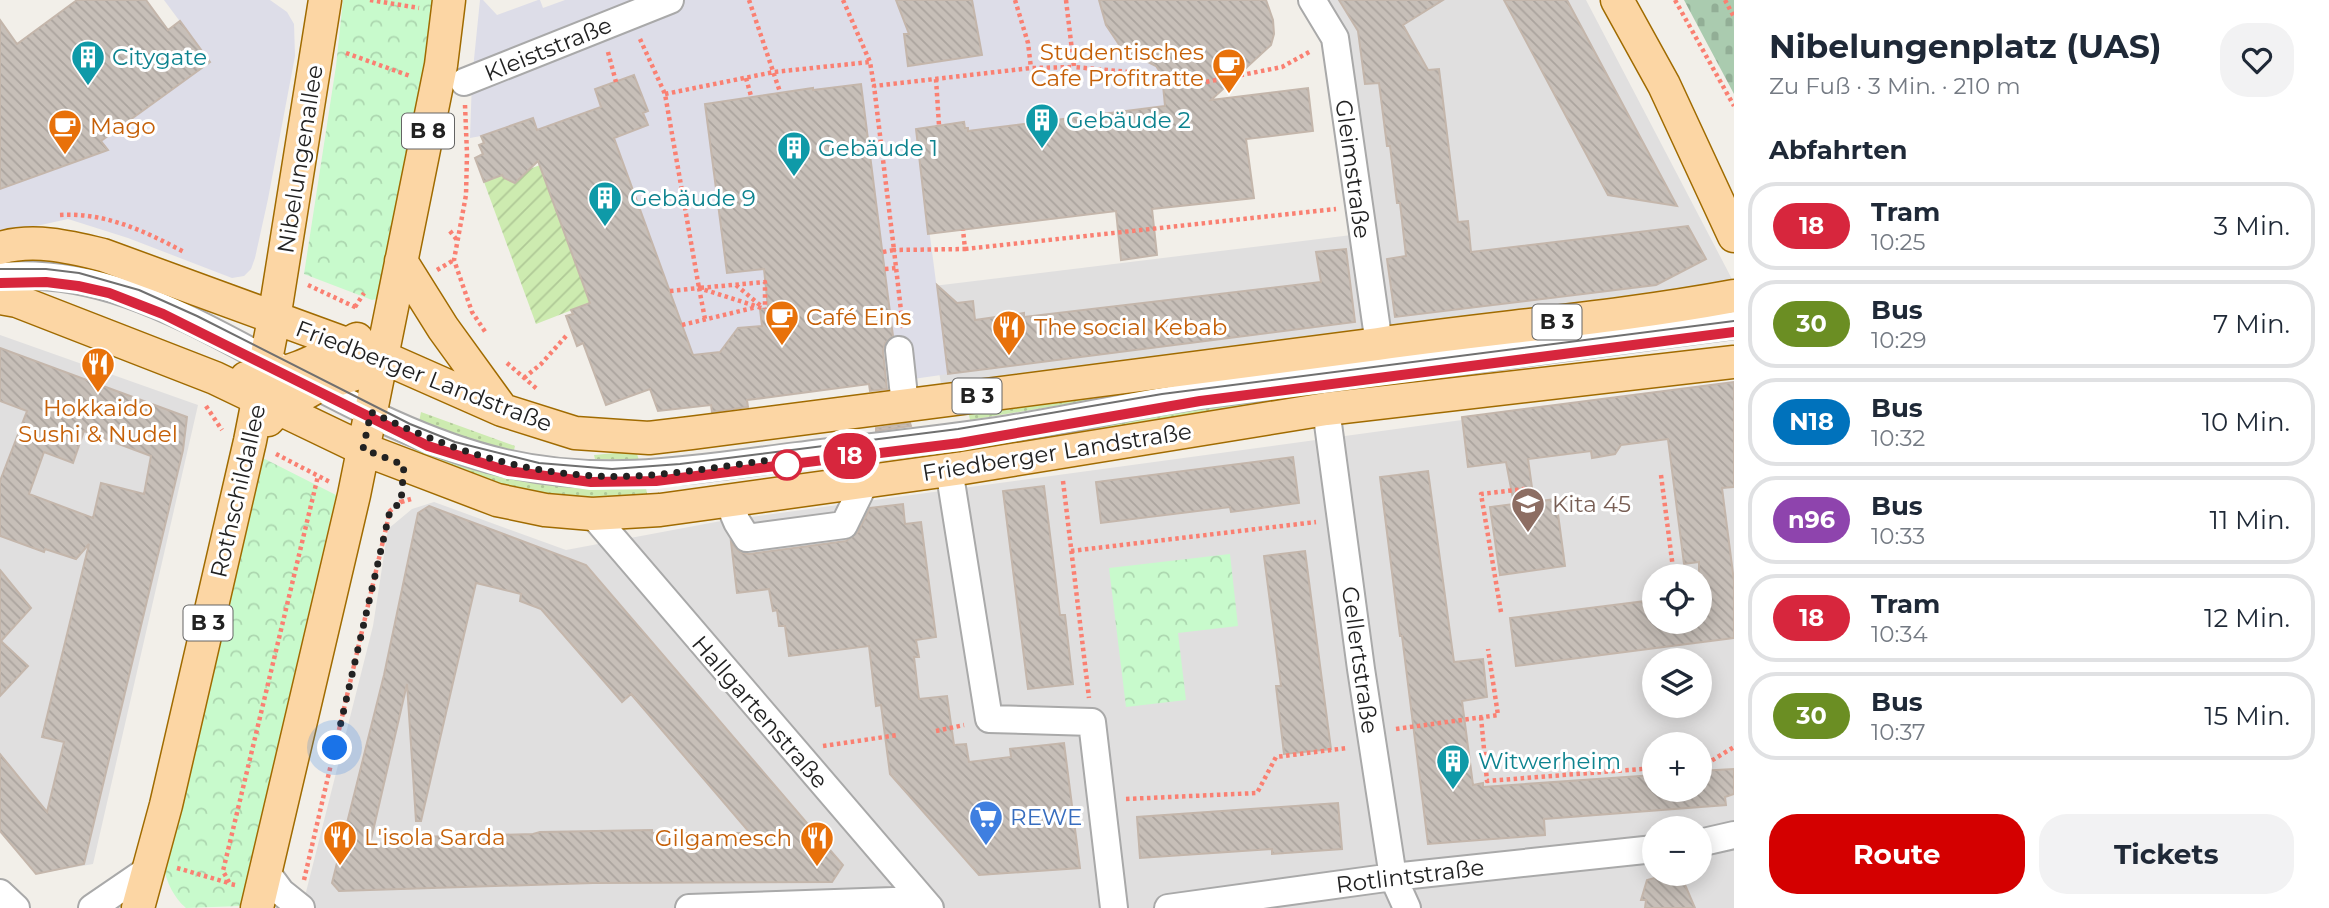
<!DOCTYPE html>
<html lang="de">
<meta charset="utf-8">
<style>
:root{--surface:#fff;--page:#f2f2f3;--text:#1f2937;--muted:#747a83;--line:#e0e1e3;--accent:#d40000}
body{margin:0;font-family:Montserrat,sans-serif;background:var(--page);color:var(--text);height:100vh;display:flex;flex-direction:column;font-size:26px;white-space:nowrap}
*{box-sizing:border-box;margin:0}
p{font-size:23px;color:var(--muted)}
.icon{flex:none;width:38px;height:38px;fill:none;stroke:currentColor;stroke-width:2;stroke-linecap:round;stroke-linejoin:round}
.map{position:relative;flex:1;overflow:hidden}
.panel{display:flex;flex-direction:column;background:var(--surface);width:595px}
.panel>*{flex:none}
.badge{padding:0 14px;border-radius:23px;font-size:24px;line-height:46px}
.fabs{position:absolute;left:1642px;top:564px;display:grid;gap:14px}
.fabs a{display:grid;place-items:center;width:70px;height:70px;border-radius:50%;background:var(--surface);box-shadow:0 4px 18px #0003;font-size:35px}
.you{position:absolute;width:35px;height:35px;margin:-18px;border:5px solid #fff;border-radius:50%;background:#1a73e8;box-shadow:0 0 0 10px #1a73e833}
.map>.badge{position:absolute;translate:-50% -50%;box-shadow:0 0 0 4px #fff}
h2{padding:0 35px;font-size:26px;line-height:63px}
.round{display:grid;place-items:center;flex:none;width:74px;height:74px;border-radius:28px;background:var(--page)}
.head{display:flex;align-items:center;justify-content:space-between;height:119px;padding:0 35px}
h1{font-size:33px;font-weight:700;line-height:52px}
.primary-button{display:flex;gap:14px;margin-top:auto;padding:14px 35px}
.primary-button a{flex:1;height:80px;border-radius:28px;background:var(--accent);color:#fff;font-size:28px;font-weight:700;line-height:80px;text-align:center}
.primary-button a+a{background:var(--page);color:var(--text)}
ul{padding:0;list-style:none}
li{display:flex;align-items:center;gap:21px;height:88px;margin:0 14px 10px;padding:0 21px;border:4px solid var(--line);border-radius:28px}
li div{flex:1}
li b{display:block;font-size:26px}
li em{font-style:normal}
li .badge{min-width:77px;font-weight:700;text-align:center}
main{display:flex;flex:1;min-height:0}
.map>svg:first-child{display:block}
</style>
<main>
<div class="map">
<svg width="1734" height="908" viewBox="0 0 1734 908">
<defs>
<pattern id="grass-dots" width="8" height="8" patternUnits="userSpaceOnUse" patternTransform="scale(1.75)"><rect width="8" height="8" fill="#cdebb0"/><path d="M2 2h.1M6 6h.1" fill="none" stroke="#b0c997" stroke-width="1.8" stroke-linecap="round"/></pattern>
<pattern id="cemetery-stones" width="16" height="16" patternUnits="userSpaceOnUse" patternTransform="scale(1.75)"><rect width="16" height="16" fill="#aacbaf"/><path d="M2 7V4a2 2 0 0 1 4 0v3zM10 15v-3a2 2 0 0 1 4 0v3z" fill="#92ae96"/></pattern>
<pattern id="park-crowns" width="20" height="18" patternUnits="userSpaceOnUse" patternTransform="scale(1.75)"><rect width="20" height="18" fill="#c8facc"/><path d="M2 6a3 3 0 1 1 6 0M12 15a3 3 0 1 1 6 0" fill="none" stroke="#acd6af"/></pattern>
<pattern id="garden-furrows" width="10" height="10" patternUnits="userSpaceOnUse" patternTransform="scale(1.75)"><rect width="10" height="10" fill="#cdebb0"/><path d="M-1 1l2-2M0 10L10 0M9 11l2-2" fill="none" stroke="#b0c997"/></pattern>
<pattern id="building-back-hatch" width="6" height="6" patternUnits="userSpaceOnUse" patternTransform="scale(1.75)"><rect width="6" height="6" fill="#c7bfb8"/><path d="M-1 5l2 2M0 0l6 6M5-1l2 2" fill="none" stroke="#aba49e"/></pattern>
</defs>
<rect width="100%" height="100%" fill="#f2efe9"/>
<path fill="#e0dfdf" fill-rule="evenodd" d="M 1322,0 L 1586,0 L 1733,281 L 942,390 L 925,287 L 1376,232 L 1340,31 Z
M 0,335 L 198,405 L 93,864 L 36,874 L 0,833 Z
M 1734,383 L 1734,908 L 302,908 L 373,626 L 388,529 L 412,509 L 434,502 L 566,550 L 721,521 ZM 1654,576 L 1699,576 L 1699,621 L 1654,621 ZM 1654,660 L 1699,660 L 1699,705 L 1654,705 ZM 1654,744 L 1699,744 L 1699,789 L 1654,789 ZM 1654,828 L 1699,828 L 1699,873 L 1654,873 Z"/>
<path fill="url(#grass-dots)" d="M 1096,396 L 1091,400 L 970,420 L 968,411 Z
M 1277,397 L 1278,407 L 974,458 L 973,447 L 1129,419 Z
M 421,412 L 515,446 L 514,450 L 485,445 L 419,422 Z
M 413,447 C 489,476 565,492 646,488 L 648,499 C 621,499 593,501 566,498 C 512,492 461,472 410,454 Z
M 636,451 L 639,460 L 595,459 L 594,455 Z"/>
<path fill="url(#cemetery-stones)" d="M 1684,0 L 1734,0 L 1734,94 Z"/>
<path fill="url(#park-crowns)" d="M 343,0 L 439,0 L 386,285 L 376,299 L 372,300 L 304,274 L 336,66 Z
M 255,454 L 336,495 L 240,906 L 186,908 C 173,897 167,882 163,866 Z
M 1230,554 L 1238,626 L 1178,633 L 1186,700 L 1126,707 L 1109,568 Z"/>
<path fill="url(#garden-furrows)" d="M 540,165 L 590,303 L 536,324 L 484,182 L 502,175 L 504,178 L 514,182 L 520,179 L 522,172 Z"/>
<path fill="#dddde8" d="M 164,0 L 270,0 L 287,12 L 294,24 L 295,56 L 268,199 L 255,258 L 251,269 L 244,276 L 232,278 L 128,238 L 68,219 L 0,234 L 0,189 L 107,150 L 90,125 L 119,129 L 210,62 Z
M 480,0 L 483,0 L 497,15 L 538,0 L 540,0 L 543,8 L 565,0 L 1100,0 L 1106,25 L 1122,48 L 1156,66 L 1162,75 L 1165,106 L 968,131 L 964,122 L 916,129 L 948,374 L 899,381 L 861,84 L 813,90 L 812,88 L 705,104 L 727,273 L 764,269 L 768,309 L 760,310 L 763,336 L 731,350 L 693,355 L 614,138 L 648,125 L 643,113 L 648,111 L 634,75 L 595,89 L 603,112 L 591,111 L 544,128 L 540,138 L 532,118 L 481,136 L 470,138 L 472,79 Z"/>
<path fill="url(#building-back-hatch)" stroke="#c4b6ab" stroke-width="2" fill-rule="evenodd" d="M 77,0 L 146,0 L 168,30 L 180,21 L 210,62 L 101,141 L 108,150 L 0,189 L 0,20 L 17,44 Z
M 896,0 L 972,0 L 982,55 L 908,66 L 904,34 L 909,34 Z
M 1099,0 L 1266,0 L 1273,20 L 1274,34 L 1271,45 L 1211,100 L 1308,88 L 1313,131 L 1246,139 L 1254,198 L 1152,209 L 1157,255 L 1121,260 L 1116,211 L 928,234 L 916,129 L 964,122 L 965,128 L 968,128 L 968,131 L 1165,106 L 1162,75 L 1156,66 L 1122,49 L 1106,25 Z
M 1339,0 L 1443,0 L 1403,25 L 1428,70 L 1439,69 L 1458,222 L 1468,221 L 1471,252 L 1688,226 L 1706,259 L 1656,285 L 1395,317 L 1387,259 L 1406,256 L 1400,203 L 1397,203 L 1390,146 L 1387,146 L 1379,83 L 1365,84 L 1358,31 Z
M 1504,0 L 1567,0 L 1677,206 L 1608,195 Z
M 634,75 L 648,111 L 643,113 L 648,125 L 614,138 L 693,355 L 720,352 L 738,328 L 762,326 L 760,309 L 768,308 L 764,269 L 727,273 L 705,104 L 813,88 L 813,90 L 861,84 L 893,336 L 885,343 L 883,351 L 887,389 L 870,391 L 869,384 L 771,397 L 747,400 L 748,407 L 712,412 L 711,405 L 658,411 L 650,389 L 606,405 L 583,343 L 577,346 L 566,316 L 573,314 L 571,310 L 590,303 L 538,161 L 515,183 L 504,178 L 502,175 L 484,182 L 475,158 L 483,154 L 479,145 L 484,143 L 481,136 L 533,118 L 537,130 L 601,107 L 595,89 Z
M 1346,249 L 1355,322 L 948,374 L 937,285 L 957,303 L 973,301 L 975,320 L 1024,313 L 1024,317 L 1321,282 L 1316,252 Z
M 0,348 L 187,417 L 183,450 L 84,864 L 36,874 L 0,831 L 0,754 L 47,812 L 64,742 L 42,737 L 89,544 L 76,559 L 45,549 L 44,552 L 0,536 L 0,481 L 27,411 L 0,401 ZM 84,431 L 151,456 L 144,494 L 101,483 L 93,518 L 29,494 L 44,452 L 73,463 Z
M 1734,382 L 1734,487 L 1722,488 L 1734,581 L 1734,638 L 1516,666 L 1510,618 L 1654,600 L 1654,621 L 1699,621 L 1699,562 L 1684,564 L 1668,439 L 1621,445 L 1615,454 L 1592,458 L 1591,451 L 1528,459 L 1534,502 L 1556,499 L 1565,566 L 1500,575 L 1490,507 L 1514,504 L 1506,462 L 1468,467 L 1462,417 Z
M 910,423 L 911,426 L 876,431 L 876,428 Z
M 1293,457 L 1299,503 L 1231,512 L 1230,507 L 1101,523 L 1096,482 Z
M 1428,471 L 1454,662 L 1483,659 L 1487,697 L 1462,701 L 1473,785 L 1483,783 L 1483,787 L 1654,775 L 1654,789 L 1699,789 L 1699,771 L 1734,769 L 1734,794 L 1725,797 L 1726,805 L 1544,819 L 1545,835 L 1428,844 L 1402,636 L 1400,636 L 1380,477 Z
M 1044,486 L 1060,615 L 1065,615 L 1073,684 L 1028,689 L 1003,491 Z
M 903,504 L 905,524 L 921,522 L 936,637 L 916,640 L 919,657 L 914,657 L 919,699 L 947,696 L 954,745 L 966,744 L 969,762 L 1011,757 L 1010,749 L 1064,743 L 1080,868 L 979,875 L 890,774 L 881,705 L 876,706 L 869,646 L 789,656 L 785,626 L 779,626 L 777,610 L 773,611 L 769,589 L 737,593 L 731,542 L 740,552 L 749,554 L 846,541 L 858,532 L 870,508 Z
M 429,506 L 586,565 L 843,865 L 832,882 L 593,883 L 339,891 L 332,883 L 384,675 L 418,513 ZM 476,583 L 521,594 L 520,601 L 541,609 L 622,702 L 631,694 L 750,833 L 652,833 L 652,830 L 540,832 L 533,834 L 417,837 L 418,842 L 370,844 L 407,684 L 416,821 L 421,821 Z
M 1305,551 L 1331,749 L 1284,754 L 1276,686 L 1281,686 L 1264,556 Z
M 0,570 L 31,608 L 1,641 L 28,666 L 0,696 Z
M 1338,803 L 1342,849 L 1272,854 L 1272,849 L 1140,858 L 1137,817 Z
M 1673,873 L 1680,873 L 1695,908 L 1645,908 L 1646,900 L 1641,900 L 1647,880 Z"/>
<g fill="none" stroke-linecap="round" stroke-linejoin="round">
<g stroke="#a9a9a9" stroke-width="30">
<path id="minor" d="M 1312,0 L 1335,38 L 1379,344
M 464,82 L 670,0
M 0,276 C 94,269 167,307 248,350 C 330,393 414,442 505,463 C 606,486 697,469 797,456 C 868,447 939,440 1009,429 C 1073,419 1136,404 1200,395 L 1734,325
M 899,350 L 905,405
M 1326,409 L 1361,669 L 1393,877 L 1407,908
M 949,469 L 989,719 L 1092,722 L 1114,908
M 728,501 L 737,522 L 747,538 L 844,525 L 866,480
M 592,514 L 930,908
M 1699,843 L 1734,835
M 267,873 L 281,892 L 301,908
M 0,893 L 16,908
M 92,908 L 149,869
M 689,908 L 922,900
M 1168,908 L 1393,877 L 1654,849"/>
</g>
<g stroke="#a06b00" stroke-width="35">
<path id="major" d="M 1617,0 L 1664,85 L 1734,236
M 0,248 C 34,238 70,247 103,255 L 382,357 L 502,410 L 575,433 L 649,438 L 691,433 C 920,403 1149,375 1378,344 C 1497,327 1616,318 1734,296
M 401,261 L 443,328 L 501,408
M 0,298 L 17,301 L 215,378 L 363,449 L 497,500 L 545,510 L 592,514 L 660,510 L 963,468 L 1326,409 L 1734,362
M 246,378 C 285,379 323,357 357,339
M 268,420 L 278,409 L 318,386 L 355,374 L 382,357
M 138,908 L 166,805 L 250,441 L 274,319 L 325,0
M 257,908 L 354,495 L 441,65 L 449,0"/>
</g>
<path stroke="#fa8072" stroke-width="4.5" stroke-dasharray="3.5 3.5" stroke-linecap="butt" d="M 370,0 L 419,8
M 749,0 L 780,92
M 843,0 L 870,62 L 874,86
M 1015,0 L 1028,43 L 1031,68
M 1066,0 L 1074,67 L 1162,75
M 1675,0 L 1734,106
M 1725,0 L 1734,17
M 640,39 L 665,94 L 699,288 L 765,282 L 765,309
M 608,52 L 616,82
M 346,53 L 410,76
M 746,78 L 751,96
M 936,79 L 939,125
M 1206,82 L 1282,67 L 1311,51
M 665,94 L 774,72 L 870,62
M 465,105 L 467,154 L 466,195 L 454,260 L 472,312 L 486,333
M 60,215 C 104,212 145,231 184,252
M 450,231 L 457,240
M 965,249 L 1336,209
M 883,252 L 894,250 L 874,86 L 1031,68 L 1074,67
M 885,269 L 896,268
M 437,270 L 454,260
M 308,285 L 357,308
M 736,285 L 761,306
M 699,288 L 705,319
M 670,291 L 699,288 L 765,309
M 355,307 L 364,293
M 682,325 L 757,307
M 903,328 L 894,250 L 965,249 L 963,230
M 507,363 L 537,389
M 524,378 L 541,364 L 567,335
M 206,406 L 222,430
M 276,454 L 330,482
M 1661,475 L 1674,576
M 1063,481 L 1089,698
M 401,502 L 411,499
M 1071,551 L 1316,522
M 1501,612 L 1481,494 L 1524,489 L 1525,498
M 1481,717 L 1487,781 L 1654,768
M 1396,729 L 1498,715 L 1488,649
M 936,731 L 964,725
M 823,746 L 898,735
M 1699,764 L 1706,764 L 1734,747
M 1126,799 L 1257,793 L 1276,757 L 1347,748
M 177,868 L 229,883
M 304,880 L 390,511 L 401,502 L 402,492
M 235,885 L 230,884 L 223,871 L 318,476"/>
<use href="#minor" stroke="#fff" stroke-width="26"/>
<use href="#major" stroke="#fcd6a4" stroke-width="32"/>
<path stroke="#707070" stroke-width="2" d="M 0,269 L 46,269 L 79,273 L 139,290 L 197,316 L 410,424 L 455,442 L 539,463 L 612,469 L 680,464 L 958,429 L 1162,394 L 1734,321
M 0,283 L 46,282 L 78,286 L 109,293 L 163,314 L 428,446 L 508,471 L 591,482 L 656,481 L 960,443 L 1201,401 L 1734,332"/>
</g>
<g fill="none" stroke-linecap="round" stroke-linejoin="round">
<g stroke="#fff" stroke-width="16">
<path id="line" d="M 0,283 L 46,282 L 78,286 L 109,293 L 163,314 L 428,446 L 508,471 L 591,482 L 656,481 L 960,443 L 1200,401 L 1734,332"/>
</g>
<use href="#line" stroke="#d7263d" stroke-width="10"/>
<path stroke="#222" stroke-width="7" stroke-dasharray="0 12.6" d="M 335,748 L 390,511 L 401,502 L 404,465 L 363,449 L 371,412 C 453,452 540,480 632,476 C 684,474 735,464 786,458 L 787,465"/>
</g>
<defs>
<g id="building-pin" transform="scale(1.75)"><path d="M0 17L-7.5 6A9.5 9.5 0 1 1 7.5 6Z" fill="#0f9aa8" stroke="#fff"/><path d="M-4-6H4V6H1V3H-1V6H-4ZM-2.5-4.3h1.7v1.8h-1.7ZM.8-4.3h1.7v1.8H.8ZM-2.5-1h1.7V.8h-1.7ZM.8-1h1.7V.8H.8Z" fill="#fff"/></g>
<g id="cafe-pin" transform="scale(1.75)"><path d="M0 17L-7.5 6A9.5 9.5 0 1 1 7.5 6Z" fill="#e8710a" stroke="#fff"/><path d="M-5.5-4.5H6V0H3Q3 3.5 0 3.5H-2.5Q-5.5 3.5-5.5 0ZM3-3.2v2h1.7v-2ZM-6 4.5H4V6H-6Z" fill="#fff"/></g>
<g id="restaurant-pin" transform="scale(1.75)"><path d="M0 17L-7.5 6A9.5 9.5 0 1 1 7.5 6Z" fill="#e8710a" stroke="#fff"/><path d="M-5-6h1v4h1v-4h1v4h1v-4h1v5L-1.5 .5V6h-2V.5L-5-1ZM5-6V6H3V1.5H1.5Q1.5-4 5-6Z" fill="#fff"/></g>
<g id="school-pin" transform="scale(1.75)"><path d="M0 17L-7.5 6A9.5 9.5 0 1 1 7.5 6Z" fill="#8d6e63" stroke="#fff"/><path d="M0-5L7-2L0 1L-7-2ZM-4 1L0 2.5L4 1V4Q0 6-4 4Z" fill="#fff"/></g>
<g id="supermarket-pin" transform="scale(1.75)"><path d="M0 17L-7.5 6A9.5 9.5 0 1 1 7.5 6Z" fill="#3f7fe0" stroke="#fff"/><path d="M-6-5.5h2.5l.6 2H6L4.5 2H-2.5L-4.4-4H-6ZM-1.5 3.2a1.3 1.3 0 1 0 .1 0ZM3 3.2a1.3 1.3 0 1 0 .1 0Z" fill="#fff"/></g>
</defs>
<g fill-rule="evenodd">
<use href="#building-pin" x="88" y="57"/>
<use href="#cafe-pin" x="1229" y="65"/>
<use href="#building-pin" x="1042" y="120"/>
<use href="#cafe-pin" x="65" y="126"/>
<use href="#building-pin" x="794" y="148"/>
<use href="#building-pin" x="605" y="198"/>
<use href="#cafe-pin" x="782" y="317"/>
<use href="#restaurant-pin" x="1009" y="327"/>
<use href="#restaurant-pin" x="98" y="364"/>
<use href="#school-pin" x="1528" y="504"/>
<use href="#building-pin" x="1453" y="761"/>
<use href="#supermarket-pin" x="986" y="817"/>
<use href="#restaurant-pin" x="340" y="837"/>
<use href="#restaurant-pin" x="817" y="838"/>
</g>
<circle fill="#fff" stroke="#d7263d" stroke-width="3.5" cx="787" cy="465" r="14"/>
<g text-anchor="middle" stroke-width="6" stroke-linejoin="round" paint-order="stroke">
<g fill="#fff" stroke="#646464" stroke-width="2">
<rect x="402" y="113.5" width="52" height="35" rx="5"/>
<rect x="1532.5" y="304.5" width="49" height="35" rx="5"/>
<rect x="952.5" y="378.5" width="49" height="35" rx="5"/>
<rect x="183.5" y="605.5" width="49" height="35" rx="5"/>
</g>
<g font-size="21" font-weight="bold" fill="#222">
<text x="428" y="138">B 8</text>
<text x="1557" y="329">B 3</text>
<text x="977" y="403">B 3</text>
<text x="208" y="630">B 3</text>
</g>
<g font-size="23" fill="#222" stroke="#fff">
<text transform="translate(548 49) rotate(-22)" y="8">Kleiststraße</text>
<text transform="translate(300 159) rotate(-81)" y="8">Nibelungenallee</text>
<text transform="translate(1353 169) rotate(82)" y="8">Gleimstraße</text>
<text transform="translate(424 376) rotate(21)" y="8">Friedberger Landstraße</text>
<text transform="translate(1057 452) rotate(-9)" y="8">Friedberger Landstraße</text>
<text transform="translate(238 491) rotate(-77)" y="8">Rothschildallee</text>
<text transform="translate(1360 660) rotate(82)" y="8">Gellertstraße</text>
<text transform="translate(760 712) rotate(49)" y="8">Hallgartenstraße</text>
<text transform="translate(1410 876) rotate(-7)" y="8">Rotlintstraße</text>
</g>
<g font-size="23" fill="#c56008" stroke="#fff" text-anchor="start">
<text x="1204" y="60" text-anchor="end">Studentisches<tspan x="1204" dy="26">Cafe Profitratte</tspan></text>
<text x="90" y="134">Mago</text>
<text x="806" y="325">Café Eins</text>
<text x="1034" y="335">The social Kebab</text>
<text x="98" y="416" text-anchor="middle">Hokkaido<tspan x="98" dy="26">Sushi &amp; Nudel</tspan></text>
<text x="364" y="845">L'isola Sarda</text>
<text x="792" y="846" text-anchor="end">Gilgamesch</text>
</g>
<g font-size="23" fill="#0d838f" stroke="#fff" text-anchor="start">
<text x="112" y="65">Citygate</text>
<text x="1066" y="128">Gebäude 2</text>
<text x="818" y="156">Gebäude 1</text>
<text x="630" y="206">Gebäude 9</text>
<text x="1478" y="769">Witwerheim</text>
</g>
<g font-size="23" fill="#785e54" stroke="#fff" text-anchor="start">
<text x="1552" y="512">Kita 45</text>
</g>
<g font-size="23" fill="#366cbe" stroke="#fff" text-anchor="start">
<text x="1010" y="825">REWE</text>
</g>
</g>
</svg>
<div class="fabs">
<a><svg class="icon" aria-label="locate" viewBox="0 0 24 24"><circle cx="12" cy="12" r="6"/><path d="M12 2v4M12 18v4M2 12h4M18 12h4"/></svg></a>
<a><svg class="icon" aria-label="layers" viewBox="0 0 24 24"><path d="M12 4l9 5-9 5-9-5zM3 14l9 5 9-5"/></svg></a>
<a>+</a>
<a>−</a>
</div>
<div class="you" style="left:335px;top:748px"></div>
<b class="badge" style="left:850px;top:456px;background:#d7263d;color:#fff">18</b>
</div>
<section class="panel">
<div class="head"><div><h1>Nibelungenplatz (UAS)</h1><p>Zu Fuß · 3 Min. · 210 m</p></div><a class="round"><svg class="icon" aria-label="heart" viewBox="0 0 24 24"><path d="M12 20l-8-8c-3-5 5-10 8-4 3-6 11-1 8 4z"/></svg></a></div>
<h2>Abfahrten</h2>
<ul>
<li><span class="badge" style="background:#d7263d;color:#fff">18</span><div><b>Tram</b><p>10:25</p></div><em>3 Min.</em></li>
<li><span class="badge" style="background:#6b8e23;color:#fff">30</span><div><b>Bus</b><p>10:29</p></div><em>7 Min.</em></li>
<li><span class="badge" style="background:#0072bc;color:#fff">N18</span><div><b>Bus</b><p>10:32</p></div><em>10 Min.</em></li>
<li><span class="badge" style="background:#8e44ad;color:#fff">n96</span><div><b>Bus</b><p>10:33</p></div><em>11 Min.</em></li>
<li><span class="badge" style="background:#d7263d;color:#fff">18</span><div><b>Tram</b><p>10:34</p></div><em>12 Min.</em></li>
<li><span class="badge" style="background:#6b8e23;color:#fff">30</span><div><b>Bus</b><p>10:37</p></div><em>15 Min.</em></li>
</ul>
<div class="primary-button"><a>Route</a><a>Tickets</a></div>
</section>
</main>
